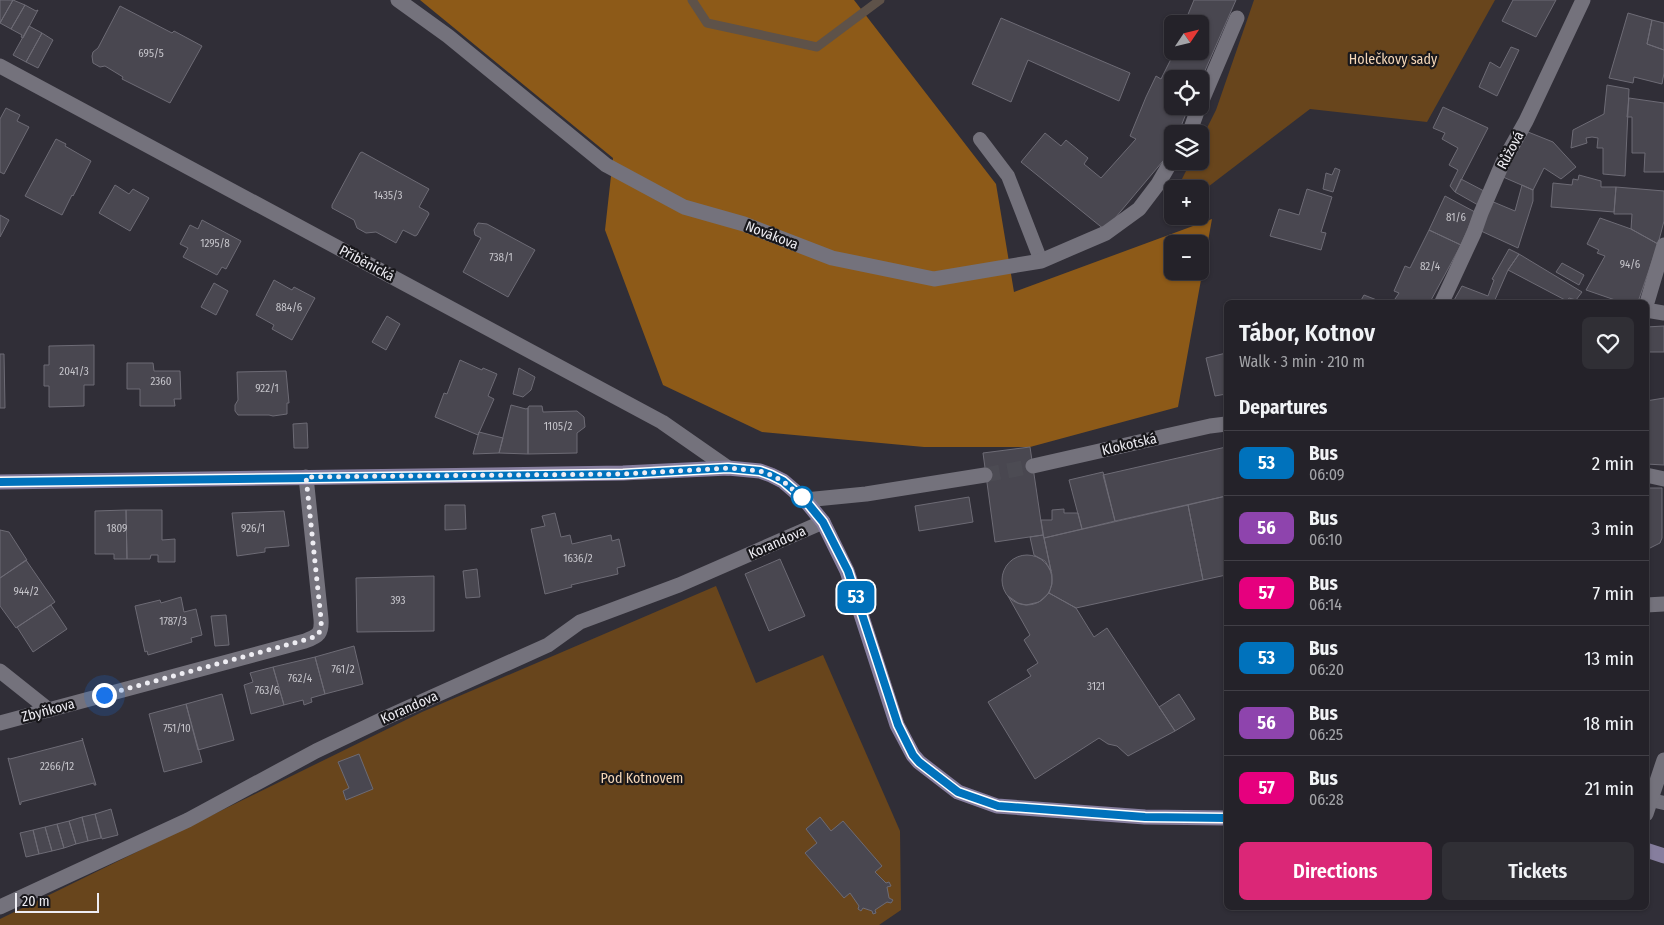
<!DOCTYPE html>
<meta charset="utf-8">
<style>
:root{--surface:#242229;--page:#302f35;--text:#f1f3f6;--muted:#a3a4a8;--line:#413f46;--accent:#db2777}
body{margin:0;font-family:"Fira Sans Condensed",sans-serif;background:var(--page);color:var(--text);height:100vh;display:flex;flex-direction:column;font-size:19px;white-space:nowrap}
*{box-sizing:border-box;margin:0}
p{font-size:16px;color:var(--muted)}
.icon{flex:none;width:28px;height:28px;fill:none;stroke:currentColor;stroke-width:2;stroke-linecap:round;stroke-linejoin:round}
.map{position:relative;flex:1;overflow:hidden}
.sheet{position:absolute;left:1224px;top:300px;width:425px;height:610px;display:flex;flex-direction:column;background:var(--surface);border-radius:8px;box-shadow:0 1px 4px #0004,0 0 0 1px var(--line)}
.sheet>*{flex:none}
.badge{padding:0 10px;border-radius:8px;font-size:18px;line-height:32px}
.needle{width:32px;rotate:55deg}
.tools{position:absolute;left:1164px;top:15px;display:grid;gap:10px}
.tools a{display:grid;place-items:center;width:45px;height:45px;border-radius:8px;background:var(--surface);box-shadow:0 1px 4px #0004,0 0 0 1px var(--line);font-size:25px}
.scale{position:absolute;left:15px;bottom:12px;width:84px;box-sizing:border-box;padding-left:5px;border:2px solid #eeedf3;border-top:0;font-size:14px;line-height:18px;white-space:nowrap;color:#eeedf3;-webkit-text-stroke:4px #18171b;paint-order:stroke}
.you{position:absolute;width:25px;height:25px;margin:-12px;border:4px solid #fff;border-radius:50%;background:#1a73e8;box-shadow:0 0 0 8px #1a73e833}
.map>.badge{position:absolute;translate:-50% -50%;box-shadow:0 0 0 2px #fff}
h2{padding:0 15px;font-size:19px;line-height:45px}
.round{display:grid;place-items:center;flex:none;width:52px;height:52px;border-radius:8px;background:var(--page)}
.overview{display:flex;align-items:center;justify-content:space-between;height:85px;padding:0 15px}
h1{font-size:24px;font-weight:600;line-height:38px}
.cta{display:flex;gap:10px;margin-top:auto;padding:10px 15px}
.cta a{flex:1;height:58px;border-radius:8px;background:var(--accent);color:#fff;font-size:20px;font-weight:600;line-height:58px;text-align:center}
.cta a+a{background:var(--page);color:var(--text)}
ul{padding:0;list-style:none}
li{display:flex;align-items:center;gap:15px;height:65px;padding:0 15px;border-top:1px solid var(--line)}
li div{flex:1}
li b{display:block;font-size:19px}
li em{font-style:normal}
li .badge{min-width:55px;font-weight:700;text-align:center}
.map>svg:first-child{display:block}
</style>
<div class="map">
<svg width="1664" height="925" viewBox="0 0 1664 925">
<rect width="100%" height="100%" fill="#302e37"/>
<path fill="#68451c" d="M 1254,0 L 1495,0 L 1427,122 L 1310,109 L 1200,193 L 1200,189 L 1177,189 L 1191,161 L 1200,161 L 1200,142 L 1216,110 Z
M 716,586 L 756,683 L 823,655 L 900,831 L 901,910 L 879,925 L 0,925 L 0,919 L 422,712 Z"/>
<path fill="#8d5a18" fill-rule="evenodd" d="M 420,0 L 854,0 L 996,184 L 1014,292 L 1212,219 L 1178,407 L 1030,447 L 924,447 L 762,432 L 663,385 L 605,230 L 613,158 ZM 1172,244 L 1200,244 L 1200,271 L 1172,271 Z"/>
<g fill="none" stroke-linecap="round" stroke-linejoin="round">
<path stroke="#5e5249" stroke-width="9" d="M 692,0 L 707,23 L 817,47 L 880,0"/>
</g>
<path fill="#494750" stroke="#6d6b75" d="M 0,0 L 13,0 L 0,23 Z
M 13,0 L 25,5 L 11,29 L 0,23 Z
M 1194,0 L 1236,0 L 1200,82 L 1200,79 L 1172,79 L 1172,106 L 1189,106 L 1178,134 L 1172,134 L 1172,145 L 1168,155 L 1105,230 L 1021,162 L 1045,133 L 1061,146 L 1066,140 L 1088,158 L 1084,164 L 1101,178 L 1136,139 L 1130,136 L 1146,97 L 1156,76 L 1161,79 L 1175,51 L 1200,51 L 1200,24 L 1184,24 Z
M 1513,0 L 1556,0 L 1536,37 L 1502,21 Z
M 25,5 L 36,11 L 38,10 L 23,38 L 21,37 L 22,35 L 11,29 Z
M 120,6 L 172,33 L 174,31 L 202,46 L 170,103 L 122,79 L 123,77 L 105,66 L 100,67 L 93,63 L 92,56 L 93,52 L 98,48 Z
M 1628,13 L 1652,20 L 1647,44 L 1664,50 L 1664,73 L 1662,84 L 1634,77 L 1633,83 L 1609,78 Z
M 1001,18 L 1130,73 L 1119,101 L 1028,60 L 1011,102 L 972,84 Z
M 1652,20 L 1664,23 L 1664,50 L 1647,44 Z
M 29,26 L 42,33 L 26,62 L 13,55 Z
M 42,33 L 53,40 L 38,68 L 26,62 Z
M 1511,47 L 1519,50 L 1497,96 L 1479,87 L 1490,62 L 1500,68 Z
M 1607,85 L 1629,89 L 1625,176 L 1603,174 L 1603,148 L 1597,148 L 1598,138 L 1592,137 L 1586,138 L 1587,143 L 1571,148 L 1573,130 L 1604,114 Z
M 1629,98 L 1664,103 L 1664,172 L 1644,172 L 1645,153 L 1632,153 L 1632,117 L 1627,117 Z
M 1443,107 L 1488,128 L 1455,192 L 1450,186 L 1458,170 L 1449,165 L 1458,148 L 1442,139 L 1445,133 L 1433,128 Z
M 6,108 L 20,115 L 17,121 L 29,127 L 4,174 L 0,172 L 0,119 Z
M 1528,132 L 1553,142 L 1576,167 L 1561,179 L 1544,168 L 1533,190 L 1503,177 Z
M 56,139 L 66,144 L 65,146 L 91,161 L 73,196 L 72,195 L 62,215 L 25,196 Z
M 362,152 L 429,189 L 419,207 L 428,212 L 429,214 L 417,235 L 415,236 L 403,230 L 396,243 L 376,232 L 366,233 L 357,228 L 354,220 L 332,208 L 332,205 L 360,153 Z
M 1335,168 L 1340,170 L 1333,192 L 1323,189 L 1326,173 L 1332,175 Z
M 1579,175 L 1601,181 L 1601,187 L 1616,187 L 1614,212 L 1551,207 L 1553,183 L 1572,185 L 1573,179 L 1578,180 Z
M 1461,179 L 1484,191 L 1478,205 L 1455,192 Z
M 115,185 L 129,194 L 133,189 L 149,198 L 130,231 L 99,213 Z
M 1522,185 L 1533,190 L 1533,201 L 1518,248 L 1481,231 L 1491,201 L 1515,211 Z
M 1616,187 L 1664,191 L 1664,221 L 1658,244 L 1631,229 L 1632,214 L 1614,214 Z
M 1307,189 L 1332,197 L 1321,232 L 1326,233 L 1321,250 L 1270,236 L 1279,209 L 1299,215 Z
M 1445,196 L 1475,212 L 1461,245 L 1429,230 Z
M 0,215 L 9,220 L 0,237 Z
M 1600,218 L 1631,229 L 1658,244 L 1638,302 L 1621,302 L 1586,290 L 1605,256 L 1597,253 L 1599,250 L 1587,244 Z
M 202,220 L 241,241 L 226,269 L 222,267 L 217,275 L 183,257 L 188,248 L 180,244 L 190,225 L 198,229 Z
M 478,223 L 487,224 L 535,250 L 508,297 L 463,272 L 481,238 L 475,235 L 474,230 Z
M 1429,230 L 1461,245 L 1430,302 L 1401,302 L 1395,299 L 1399,293 L 1394,291 L 1405,266 L 1410,268 Z
M 1509,249 L 1519,254 L 1508,270 L 1494,302 L 1453,302 L 1462,286 L 1488,296 L 1494,280 L 1492,279 Z
M 1519,254 L 1582,292 L 1576,300 L 1569,298 L 1567,301 L 1508,270 Z
M 1562,263 L 1584,275 L 1579,285 L 1556,272 Z
M 274,280 L 292,290 L 294,287 L 315,298 L 292,340 L 272,329 L 274,325 L 256,315 Z
M 214,283 L 228,291 L 216,315 L 201,307 Z
M 1364,295 L 1382,302 L 1360,302 Z
M 387,316 L 400,324 L 386,350 L 372,342 Z
M 1664,326 L 1664,352 L 1647,352 L 1646,327 Z
M 94,345 L 94,385 L 84,385 L 84,406 L 49,407 L 49,386 L 44,386 L 44,365 L 49,365 L 49,346 Z
M 1226,353 L 1226,394 L 1215,396 L 1206,358 Z
M 0,354 L 4,354 L 5,408 L 0,408 Z
M 460,360 L 482,370 L 483,368 L 497,374 L 488,396 L 494,399 L 478,435 L 435,417 L 444,393 L 447,394 Z
M 127,363 L 153,363 L 154,371 L 180,371 L 181,399 L 174,399 L 175,406 L 140,406 L 140,389 L 127,389 Z
M 519,368 L 535,377 L 531,390 L 523,397 L 513,394 Z
M 286,371 L 289,403 L 287,403 L 287,414 L 273,416 L 269,415 L 238,415 L 235,411 L 235,405 L 238,400 L 237,372 Z
M 1664,398 L 1664,465 L 1646,464 L 1646,401 Z
M 511,405 L 526,409 L 528,408 L 528,454 L 499,453 Z
M 529,406 L 542,406 L 543,412 L 577,411 L 584,417 L 585,427 L 577,433 L 577,453 L 528,454 L 528,408 Z
M 307,423 L 308,448 L 294,448 L 293,424 Z
M 479,432 L 503,438 L 499,453 L 473,454 Z
M 1030,447 L 1043,535 L 995,542 L 983,453 Z
M 1226,447 L 1226,496 L 1115,521 L 1103,475 Z
M 1103,472 L 1115,521 L 1082,529 L 1069,480 Z
M 1646,488 L 1662,488 L 1662,538 L 1660,543 L 1646,550 Z
M 1226,496 L 1226,575 L 1203,580 L 1188,505 Z
M 969,497 L 973,522 L 919,531 L 915,506 Z
M 445,505 L 465,505 L 466,529 L 445,530 Z
M 1188,505 L 1203,580 L 1076,608 L 1049,593 L 1052,584 L 1052,575 L 1044,538 Z
M 1064,509 L 1064,513 L 1078,513 L 1082,529 L 1044,538 L 1041,520 L 1052,520 L 1052,510 Z
M 126,510 L 162,510 L 162,540 L 175,539 L 175,562 L 158,562 L 158,555 L 151,555 L 150,559 L 127,559 Z
M 126,510 L 127,559 L 114,559 L 114,554 L 95,554 L 95,511 Z
M 284,511 L 289,546 L 265,548 L 265,552 L 237,556 L 232,513 Z
M 555,513 L 561,537 L 570,535 L 572,544 L 611,535 L 612,541 L 619,539 L 625,566 L 617,568 L 618,574 L 571,585 L 572,587 L 545,594 L 531,529 L 545,526 L 542,516 Z
M 0,530 L 9,532 L 27,560 L 0,578 Z
M 1043,535 L 1044,538 L 1051,571 L 1045,561 L 1034,555 L 1030,537 Z
M1002 580a25 25 0 1 1 50 0a25 25 0 1 1-50 0Z
M 780,559 L 805,616 L 769,631 L 745,574 Z
M 26,560 L 55,602 L 16,628 L 0,606 L 0,578 Z
M 477,569 L 480,597 L 466,598 L 463,571 Z
M 434,576 L 434,631 L 357,632 L 356,578 Z
M 1049,593 L 1076,608 L 1094,637 L 1107,628 L 1175,731 L 1128,756 L 1117,746 L 1108,744 L 1099,738 L 1035,779 L 988,702 L 1031,676 L 1027,670 L 1038,663 L 1024,640 L 1030,635 L 1008,596 L 1018,603 L 1026,605 L 1039,602 Z
M 181,597 L 184,612 L 196,609 L 202,635 L 191,638 L 192,642 L 148,655 L 147,651 L 145,652 L 135,606 L 160,600 L 161,603 Z
M 51,605 L 67,629 L 33,652 L 17,627 Z
M 226,615 L 229,645 L 215,646 L 211,616 Z
M 354,646 L 363,684 L 325,694 L 315,657 Z
M 315,657 L 325,694 L 311,698 L 312,702 L 304,705 L 303,700 L 284,705 L 273,667 Z
M 273,667 L 284,705 L 251,714 L 244,685 L 253,682 L 250,673 Z
M 222,694 L 234,740 L 198,750 L 186,704 Z
M 1179,694 L 1195,719 L 1175,731 L 1159,707 Z
M 186,704 L 202,762 L 164,772 L 149,714 Z
M 82,738 L 96,785 L 94,785 L 94,783 L 21,802 L 21,804 L 20,805 L 8,758 L 10,759 L 83,740 Z
M 359,754 L 373,789 L 346,800 L 343,791 L 349,788 L 338,762 Z
M 111,809 L 118,835 L 102,839 L 95,814 Z
M 95,814 L 101,838 L 88,841 L 82,817 Z
M 82,817 L 88,841 L 76,844 L 69,821 Z
M 820,817 L 831,831 L 843,821 L 882,866 L 875,872 L 886,883 L 889,882 L 891,886 L 887,887 L 889,898 L 893,900 L 891,903 L 887,902 L 875,910 L 876,913 L 873,914 L 872,911 L 863,908 L 861,911 L 858,909 L 859,906 L 850,893 L 844,898 L 805,853 L 817,843 L 806,829 Z
M 69,821 L 76,844 L 64,848 L 57,824 Z
M 57,824 L 64,848 L 52,851 L 45,827 Z
M 45,827 L 52,851 L 39,854 L 33,830 Z
M 33,830 L 39,854 L 26,857 L 20,833 Z"/>
<g fill="none" stroke-linecap="round" stroke-linejoin="round">
<path stroke="#4c4b53" stroke-width="15" stroke-dasharray="15 8" stroke-linecap="butt" d="M 985,475 L 1033,466"/>
<path stroke="#74727c" stroke-width="14" d="M 980,139 L 1008,176 L 1041,261
M 1651,800 L 1664,803"/>
<path stroke="#74727c" stroke-width="15" d="M 398,0 L 448,36 L 606,165 L 684,207 L 744,224 L 832,258 L 934,279 L 1041,261 L 1106,233 L 1139,209 L 1158,184 L 1172,160
M 0,66 L 662,422 L 728,468
M 1200,105 L 1237,18
M 1189,134 L 1199,106
M 1442,302 L 1474,233 L 1481,213 L 1503,162 L 1526,121 L 1583,0
M 1646,306 L 1664,245
M 1646,310 L 1664,313
M 1033,466 L 1210,426 L 1226,424
M 1646,475 L 1664,479
M 805,500 L 866,494 L 985,475
M 1646,605 L 1664,604
M 0,671 L 49,710
M 0,723 L 305,641 C 319,636 322,633 321,619 L 306,477
M 1646,814 L 1664,760
M 0,907 L 188,820 L 316,751 L 385,718 L 548,645 L 580,622 L 679,585 L 823,522"/>
<path stroke="#867e9e" stroke-width="15" d="M 0,482 L 623,473 L 728,468 L 760,471 L 771,475 L 783,481 L 805,500 L 823,522 L 847,571 L 897,725 L 913,755 L 919,762 L 958,792 L 997,806 L 1145,817 L 1226,818
M 1646,850 L 1664,856"/>
</g>
<g fill="none" stroke-linecap="round" stroke-linejoin="round">
<g stroke="#fff" stroke-width="11">
<path id="line" d="M 0,482 L 623,474 L 728,468 L 760,471 L 771,475 L 783,481 L 805,500 L 823,522 L 848,571 L 898,725 L 913,755 L 919,762 L 958,792 L 998,806 L 1145,817 L 1226,818"/>
</g>
<use href="#line" stroke="#0072bc" stroke-width="8"/>
<path stroke="#eeedf3" stroke-width="5" stroke-dasharray="0 9" d="M 104,695 L 305,640 C 319,636 322,633 321,619 L 306,477 L 623,474 L 728,468 L 760,471 L 771,475 L 783,481 L 805,500 L 802,497"/>
</g>
<circle fill="#fff" stroke="#0072bc" stroke-width="2.5" cx="802" cy="497" r="10"/>
<g text-anchor="middle" stroke-width="4.5" stroke-linejoin="round" paint-order="stroke">
<g font-size="11" fill="#c5c4ca">
<text x="151" y="57">695/5</text>
<text x="388" y="199">1435/3</text>
<text x="1456" y="221">81/6</text>
<text x="215" y="247">1295/8</text>
<text x="501" y="261">738/1</text>
<text x="1630" y="268">94/6</text>
<text x="1430" y="270">82/4</text>
<text x="289" y="311">884/6</text>
<text x="74" y="375">2041/3</text>
<text x="161" y="385">2360</text>
<text x="267" y="392">922/1</text>
<text x="558" y="430">1105/2</text>
<text x="117" y="532">1809</text>
<text x="253" y="532">926/1</text>
<text x="578" y="562">1636/2</text>
<text x="26" y="595">944/2</text>
<text x="398" y="604">393</text>
<text x="173" y="625">1787/3</text>
<text x="343" y="673">761/2</text>
<text x="300" y="682">762/4</text>
<text x="1096" y="690">3121</text>
<text x="267" y="694">763/6</text>
<text x="177" y="732">751/10</text>
<text x="57" y="770">2266/12</text>
</g>
<g font-size="14" fill="#f4d6b7" stroke="#18171b">
<text x="1393" y="64">Holečkovy sady</text>
<text x="642" y="783">Pod Kotnovem</text>
</g>
<g font-size="14" fill="#eeedf3" stroke="#18171b">
<text transform="translate(1510 150) rotate(-62)" y="5">Růžová</text>
<text transform="translate(772 235) rotate(21)" y="5">Novákova</text>
<text transform="translate(367 263) rotate(28)" y="5">Příběnická</text>
<text transform="translate(1129 444) rotate(-13)" y="5">Klokotská</text>
<text transform="translate(777 542) rotate(-24)" y="5">Korandova</text>
<text transform="translate(409 707) rotate(-24)" y="5">Korandova</text>
<text transform="translate(48 710) rotate(-15)" y="5">Zbyňkova</text>
</g>
</g>
</svg>
<div class="tools">
<a><svg class="needle" viewBox="-14 -14 28 28"><path d="M0-13l5 13h-10z" fill="#e53935"/><path d="M0 13l5-13h-10z" fill="#a3a4a8"/></svg></a>
<a><svg class="icon" aria-label="locate" viewBox="0 0 24 24"><circle cx="12" cy="12" r="6"/><path d="M12 2v4M12 18v4M2 12h4M18 12h4"/></svg></a>
<a><svg class="icon" aria-label="layers" viewBox="0 0 24 24"><path d="M12 4l9 5-9 5-9-5zM3 14l9 5 9-5"/></svg></a>
<a>+</a>
<a>−</a>
</div>
<div class="scale">20 m</div>
<div class="you" style="left:104px;top:695px"></div>
<b class="badge" style="left:856px;top:597px;background:#0072bc;color:#fff">53</b>
<section class="sheet">
<div class="overview"><div><h1>Tábor, Kotnov</h1><p>Walk · 3 min · 210 m</p></div><a class="round"><svg class="icon" aria-label="heart" viewBox="0 0 24 24"><path d="M12 20l-8-8c-3-5 5-10 8-4 3-6 11-1 8 4z"/></svg></a></div>
<h2>Departures</h2>
<ul>
<li><span class="badge" style="background:#0072bc;color:#fff">53</span><div><b>Bus</b><p>06:09</p></div><em>2 min</em></li>
<li><span class="badge" style="background:#8e44ad;color:#fff">56</span><div><b>Bus</b><p>06:10</p></div><em>3 min</em></li>
<li><span class="badge" style="background:#e6007e;color:#fff">57</span><div><b>Bus</b><p>06:14</p></div><em>7 min</em></li>
<li><span class="badge" style="background:#0072bc;color:#fff">53</span><div><b>Bus</b><p>06:20</p></div><em>13 min</em></li>
<li><span class="badge" style="background:#8e44ad;color:#fff">56</span><div><b>Bus</b><p>06:25</p></div><em>18 min</em></li>
<li><span class="badge" style="background:#e6007e;color:#fff">57</span><div><b>Bus</b><p>06:28</p></div><em>21 min</em></li>
</ul>
<div class="cta"><a>Directions</a><a>Tickets</a></div>
</section>
</div>
